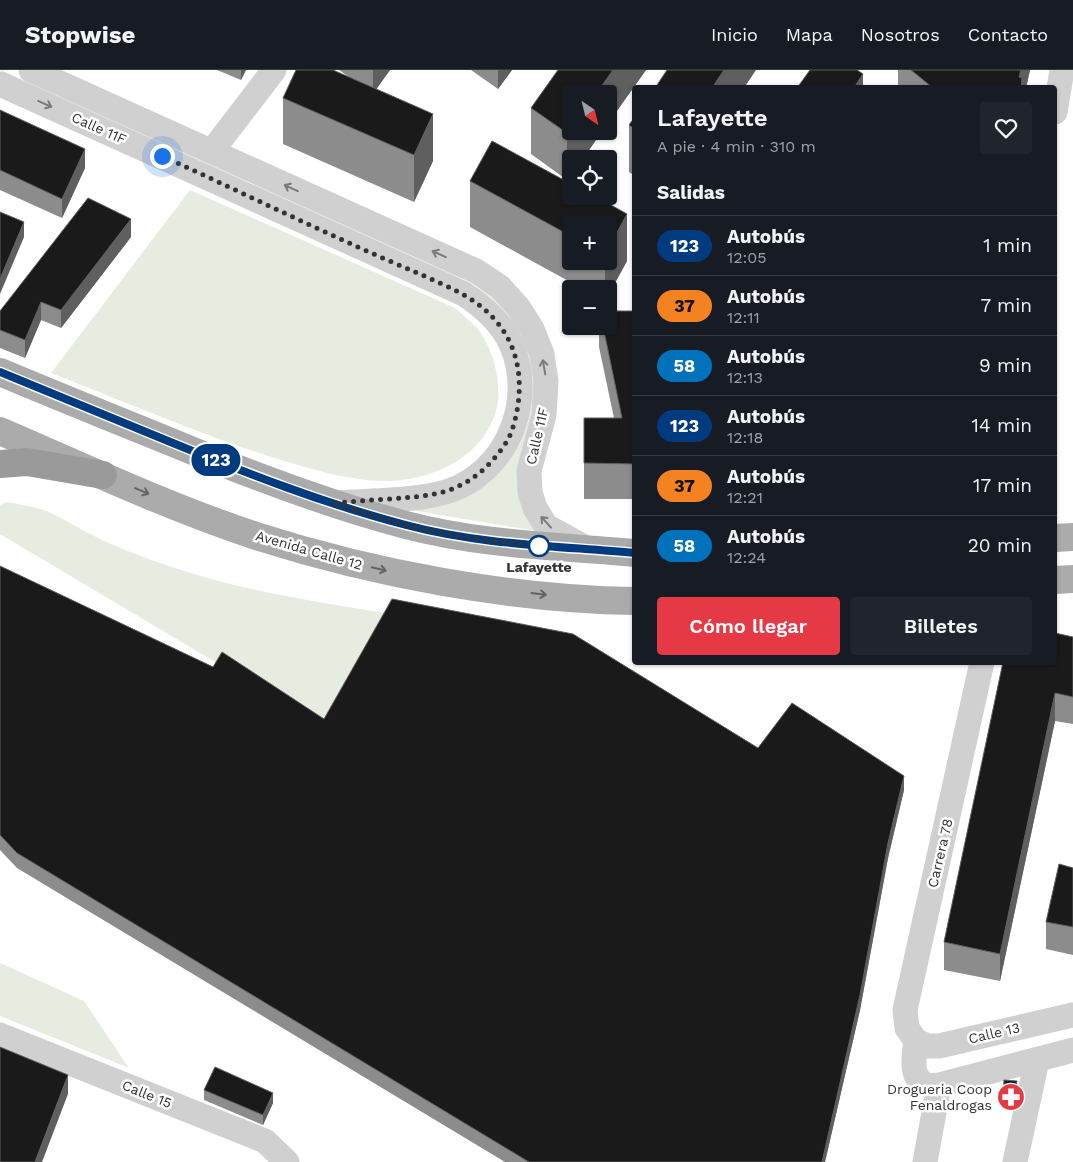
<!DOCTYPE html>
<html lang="es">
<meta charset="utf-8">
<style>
:root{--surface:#171b24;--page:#20242c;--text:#f1f3f6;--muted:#9ea1a6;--line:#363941;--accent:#e63946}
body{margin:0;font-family:"Work Sans",sans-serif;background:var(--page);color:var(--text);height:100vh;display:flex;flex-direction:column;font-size:19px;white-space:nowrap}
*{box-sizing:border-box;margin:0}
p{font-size:16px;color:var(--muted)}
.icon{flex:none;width:28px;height:28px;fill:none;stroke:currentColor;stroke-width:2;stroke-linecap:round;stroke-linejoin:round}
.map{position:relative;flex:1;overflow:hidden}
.drawer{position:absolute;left:632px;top:15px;width:425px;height:580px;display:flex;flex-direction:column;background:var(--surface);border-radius:5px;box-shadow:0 1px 4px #0004}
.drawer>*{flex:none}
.badge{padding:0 10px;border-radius:16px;font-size:18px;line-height:32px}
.needle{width:32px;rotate:145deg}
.controls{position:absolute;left:562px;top:15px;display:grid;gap:10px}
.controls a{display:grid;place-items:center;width:55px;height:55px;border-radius:5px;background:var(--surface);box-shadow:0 1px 4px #0004;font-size:25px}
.you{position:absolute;width:25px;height:25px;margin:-12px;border:4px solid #fff;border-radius:50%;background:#1a73e8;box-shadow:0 0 0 8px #1a73e833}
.map>.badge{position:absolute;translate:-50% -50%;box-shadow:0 0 0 2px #fff}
h2{padding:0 25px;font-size:19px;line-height:45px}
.round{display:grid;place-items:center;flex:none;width:52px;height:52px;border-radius:5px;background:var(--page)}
.headline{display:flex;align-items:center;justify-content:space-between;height:85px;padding:0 25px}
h1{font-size:24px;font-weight:600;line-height:38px}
.action{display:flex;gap:10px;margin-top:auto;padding:10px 25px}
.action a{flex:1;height:58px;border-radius:5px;background:var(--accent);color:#fff;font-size:20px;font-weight:600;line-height:58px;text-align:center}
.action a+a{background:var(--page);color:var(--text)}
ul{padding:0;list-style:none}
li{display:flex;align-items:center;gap:15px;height:60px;padding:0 25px;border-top:1px solid var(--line)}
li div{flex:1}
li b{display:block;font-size:19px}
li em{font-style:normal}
li .badge{min-width:55px;font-weight:700;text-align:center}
header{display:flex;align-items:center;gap:30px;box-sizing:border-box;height:70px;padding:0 25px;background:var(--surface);border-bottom:1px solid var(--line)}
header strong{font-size:24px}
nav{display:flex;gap:28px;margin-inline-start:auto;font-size:18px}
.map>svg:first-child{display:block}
</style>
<header>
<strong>Stopwise</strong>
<nav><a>Inicio</a><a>Mapa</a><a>Nosotros</a><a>Contacto</a></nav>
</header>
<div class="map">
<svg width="1073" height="1092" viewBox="0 0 1073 1092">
<rect width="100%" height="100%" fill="#fff"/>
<path fill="#e6ecdf" d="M 1,0 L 456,206 L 490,225 L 520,252 L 536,296 L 537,461 L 404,439 L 511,376 L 511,257 L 0,8 Z
M 190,120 L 455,238 C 462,244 470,251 477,258 C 493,277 502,313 497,337 C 485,388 430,412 381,411 C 347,410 311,399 278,389 C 201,365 126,332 51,303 Z
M 7,432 C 22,435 38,437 51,443 C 64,449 76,457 88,463 C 114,476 141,487 169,496 C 241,521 318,532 392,544 L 324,664 L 222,596 L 0,464 L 0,435 Z
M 0,893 L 84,931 L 129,998 L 0,946 Z"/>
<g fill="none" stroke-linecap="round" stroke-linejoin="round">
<path stroke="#d0d0d0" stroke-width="25" d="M 31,0 L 476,201 L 500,217 L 518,237 L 532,259 L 542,284 L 546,311 L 544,345 L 529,401 L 530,422 L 535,438 L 546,456 L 586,478
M 0,14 L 464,224 C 483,237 501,252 511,274 C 534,325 512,392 459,417 C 427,432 371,430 335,433
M 1055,42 L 1062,0
M 212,81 L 274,0
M 0,965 L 265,1071 L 287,1092
M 916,971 L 907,958 L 905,940 L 982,592
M 916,971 C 914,985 909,1009 927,1015 C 930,1016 936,1015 939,1015 L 1073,980
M 916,971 L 927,976 L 939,976 L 1073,945
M 925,1092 L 939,1015
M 1015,1092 L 1037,990"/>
<path stroke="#ababab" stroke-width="28" d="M 0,302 C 57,326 114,349 171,372 C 248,404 326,434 406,455 C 481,475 559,476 635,483
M 0,361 C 84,397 168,437 256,466 C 375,504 510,529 635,531
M 1055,468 L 1073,467
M 1055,510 L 1073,509"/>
<path stroke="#9a9a9a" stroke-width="28" d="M 0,394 L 27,392 L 103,405"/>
</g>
<path fill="#8c8c8c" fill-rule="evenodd" d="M 217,0 L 246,0 L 241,10 Z
M 339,0 L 390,0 L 376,19 L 433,91 L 414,132 L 283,74 L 283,28 L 349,7 Z
M 471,0 L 512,0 L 498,19 Z
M 558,0 L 646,0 L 609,52 L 571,61 L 602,61 L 583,89 L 571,89 L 567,110 L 531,84 L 531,38 Z
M 898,0 L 1030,0 L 1026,18 L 898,18 Z
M 0,40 L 85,98 L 62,148 L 0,120 Z
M 635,47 L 635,106 L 629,102 L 629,55 Z
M 492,71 L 571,114 L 571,126 L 595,126 L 627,144 L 627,191 L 609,224 L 609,219 L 583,219 L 470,157 L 470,111 ZM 571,154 L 609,154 L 609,191 L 571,191 Z
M 131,167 L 61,258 L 41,250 L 25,288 L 0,278 L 0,241 Z
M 635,241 L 635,429 L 584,429 L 584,348 L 614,348 L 599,277 L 599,256 L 609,256 Z
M 0,496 L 324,649 L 758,678 L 904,720 L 888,788 L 860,940 L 825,1092 L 505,1092 L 17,798 L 0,780 Z
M 1073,567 L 1073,654 L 1055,651 L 1000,911 L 944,900 L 944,872 Z
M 1073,798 L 1073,885 L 1046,879 L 1046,852 Z
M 1004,1010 L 1017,1016 L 1012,1038 L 1003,1038 Z
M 204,1020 L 273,1033 L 263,1055 L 204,1030 Z"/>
<path fill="#5f5f5f" d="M 241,0 L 246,0 L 241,10 Z
M 373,0 L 390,0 L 373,24 Z
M 498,0 L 512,0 L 498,19 Z
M 613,0 L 646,0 L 609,52 L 609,24 L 596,24 Z
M 724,0 L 756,0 L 744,18 L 712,18 Z
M 1021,0 L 1030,0 L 1026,18 L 1019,18 L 1019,7 Z
M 863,4 L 863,18 L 854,18 Z
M 433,44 L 433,91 L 414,132 L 414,85 Z
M 571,58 L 571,61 L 602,61 L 583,89 L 571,89 L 571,105 L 567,110 L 567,63 Z
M 85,79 L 85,98 L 62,148 L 62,129 Z
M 627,144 L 627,191 L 609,224 L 609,219 L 605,219 L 605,191 L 609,191 L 609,177 Z
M 131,149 L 131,167 L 61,258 L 61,240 Z
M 24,152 L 24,167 L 0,224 L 0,209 Z
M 41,232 L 41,250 L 25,288 L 25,270 Z
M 1055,623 L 1055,651 L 1000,911 L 1000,884 Z
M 904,706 L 904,720 L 888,788 L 860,940 L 825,1092 L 822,1092 L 888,773 Z
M 68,1005 L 68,1024 L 42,1092 L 35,1092 Z
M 1017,1011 L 1017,1016 L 1012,1038 L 1012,1033 Z
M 273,1023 L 273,1033 L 263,1055 L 263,1045 Z"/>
<path fill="#1a1a1a" stroke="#5f5f5f" d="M 296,0 L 333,0 L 433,44 L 414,85 L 283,28 Z
M 558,0 L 613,0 L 596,24 L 571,24 L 571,58 L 567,63 L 531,38 Z
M 667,0 L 724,0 L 712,18 L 655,18 Z
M 810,0 L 857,0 L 863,4 L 854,18 L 797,18 Z
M 911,0 L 1021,0 L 1019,7 L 1022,8 L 1021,18 L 933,18 Z
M 0,40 L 85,79 L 62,129 L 0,100 Z
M 635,47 L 635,59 L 629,55 Z
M 492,71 L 571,114 L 571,126 L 595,126 L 627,144 L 609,177 L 609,154 L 571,154 L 571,166 L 470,111 Z
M 88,128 L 131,149 L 61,240 L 41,232 L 25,270 L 0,260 L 0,241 Z
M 0,142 L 24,152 L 0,209 Z
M 609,241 L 635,241 L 635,394 L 584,393 L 584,348 L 622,348 L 603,256 L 609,256 Z
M 0,496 L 213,597 L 222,582 L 324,649 L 392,529 L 573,564 L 758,678 L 792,633 L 904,706 L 888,773 L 860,925 L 822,1092 L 529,1092 L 17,783 L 0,765 Z
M 1055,563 L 1073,567 L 1073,627 L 1055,623 L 1000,884 L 944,872 L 1003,592 L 1055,592 Z
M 1059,794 L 1073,798 L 1073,857 L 1046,852 Z
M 0,977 L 68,1005 L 35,1092 L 0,1092 Z
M 215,997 L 273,1023 L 263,1045 L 204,1020 Z
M 1004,1010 L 1017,1011 L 1012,1033 L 1003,1033 Z"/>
<defs><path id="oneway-shaft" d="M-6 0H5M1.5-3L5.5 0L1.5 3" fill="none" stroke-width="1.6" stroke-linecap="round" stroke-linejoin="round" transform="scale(1.25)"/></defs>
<g stroke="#7a7a7a">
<use href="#oneway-shaft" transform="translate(45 34) rotate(24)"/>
<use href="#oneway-shaft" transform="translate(291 118) rotate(-155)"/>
<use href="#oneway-shaft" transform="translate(439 184) rotate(-156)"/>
<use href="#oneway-shaft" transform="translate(544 297) rotate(-100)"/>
<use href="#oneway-shaft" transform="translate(546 452) rotate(-132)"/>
</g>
<g stroke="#636363">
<use href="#oneway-shaft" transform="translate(142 421) rotate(23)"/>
<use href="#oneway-shaft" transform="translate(379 499) rotate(14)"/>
<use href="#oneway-shaft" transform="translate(539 524) rotate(7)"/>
</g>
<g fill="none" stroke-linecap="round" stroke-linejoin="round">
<g stroke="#fff" stroke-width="11">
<path id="line" d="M 0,302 C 56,325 112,348 168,371 C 246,403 325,434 406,455 C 481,475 559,476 635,483"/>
</g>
<use href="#line" stroke="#003b80" stroke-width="8"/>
<path stroke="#333" stroke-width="5" stroke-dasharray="0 9" d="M 162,86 C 224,114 285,144 347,172 C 371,183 396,194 420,204 C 448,217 476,227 496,251 C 522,281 524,321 513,357 C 509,371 500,382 491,392 C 460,425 430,426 388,429 C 369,430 350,432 332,433 L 408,456 L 475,469 L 539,476"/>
</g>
<defs>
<g id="pharmacy-disc" transform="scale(1.4375)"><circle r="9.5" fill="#e63946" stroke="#fff"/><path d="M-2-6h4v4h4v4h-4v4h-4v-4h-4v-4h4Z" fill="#fff"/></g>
</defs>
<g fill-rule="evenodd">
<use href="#pharmacy-disc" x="1011" y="1027"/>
</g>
<circle fill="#fff" stroke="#003b80" stroke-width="2.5" cx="539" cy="476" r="10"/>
<g text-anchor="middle" stroke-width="5" stroke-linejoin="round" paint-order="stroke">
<g font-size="14" fill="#333" stroke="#fff">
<text transform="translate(99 58) rotate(24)" y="5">Calle 11F</text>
<text transform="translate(537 366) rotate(-77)" y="5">Calle 11F</text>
<text transform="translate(309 480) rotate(16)" y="5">Avenida Calle 12</text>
<text transform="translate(940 783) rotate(-77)" y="5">Carrera 78</text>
<text transform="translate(994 963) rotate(-13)" y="5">Calle 13</text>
<text transform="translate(147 1024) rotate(22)" y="5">Calle 15</text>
</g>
<g font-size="14" font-weight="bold" fill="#333" stroke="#fff">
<text x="539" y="502">Lafayette</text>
</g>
<g font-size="14" fill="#333" stroke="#fff" text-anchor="end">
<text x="992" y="1024">Drogueria Coop<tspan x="992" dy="16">Fenaldrogas</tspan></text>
</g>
</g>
</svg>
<div class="controls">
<a><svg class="needle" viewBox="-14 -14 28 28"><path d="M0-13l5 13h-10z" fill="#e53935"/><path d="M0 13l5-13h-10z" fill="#9ea1a6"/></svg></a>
<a><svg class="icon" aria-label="locate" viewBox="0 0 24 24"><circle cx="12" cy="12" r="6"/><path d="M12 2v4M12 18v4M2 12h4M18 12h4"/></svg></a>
<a>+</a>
<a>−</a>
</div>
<div class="you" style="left:162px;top:86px"></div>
<b class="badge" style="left:216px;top:390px;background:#003b80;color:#fff">123</b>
<section class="drawer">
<div class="headline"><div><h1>Lafayette</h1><p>A pie · 4 min · 310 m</p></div><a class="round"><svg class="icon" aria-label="heart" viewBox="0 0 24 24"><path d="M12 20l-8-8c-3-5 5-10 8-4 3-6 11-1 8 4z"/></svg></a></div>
<h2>Salidas</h2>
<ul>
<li><span class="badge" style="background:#003b80;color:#fff">123</span><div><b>Autobús</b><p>12:05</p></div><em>1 min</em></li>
<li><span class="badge" style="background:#f58220;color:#111">37</span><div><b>Autobús</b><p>12:11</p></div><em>7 min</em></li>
<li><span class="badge" style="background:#0072bc;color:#fff">58</span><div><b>Autobús</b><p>12:13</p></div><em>9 min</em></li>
<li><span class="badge" style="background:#003b80;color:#fff">123</span><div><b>Autobús</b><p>12:18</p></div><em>14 min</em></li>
<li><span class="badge" style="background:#f58220;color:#111">37</span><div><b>Autobús</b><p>12:21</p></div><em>17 min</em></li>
<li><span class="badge" style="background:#0072bc;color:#fff">58</span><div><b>Autobús</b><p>12:24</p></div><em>20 min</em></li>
</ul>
<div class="action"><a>Cómo llegar</a><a>Billetes</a></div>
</section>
</div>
